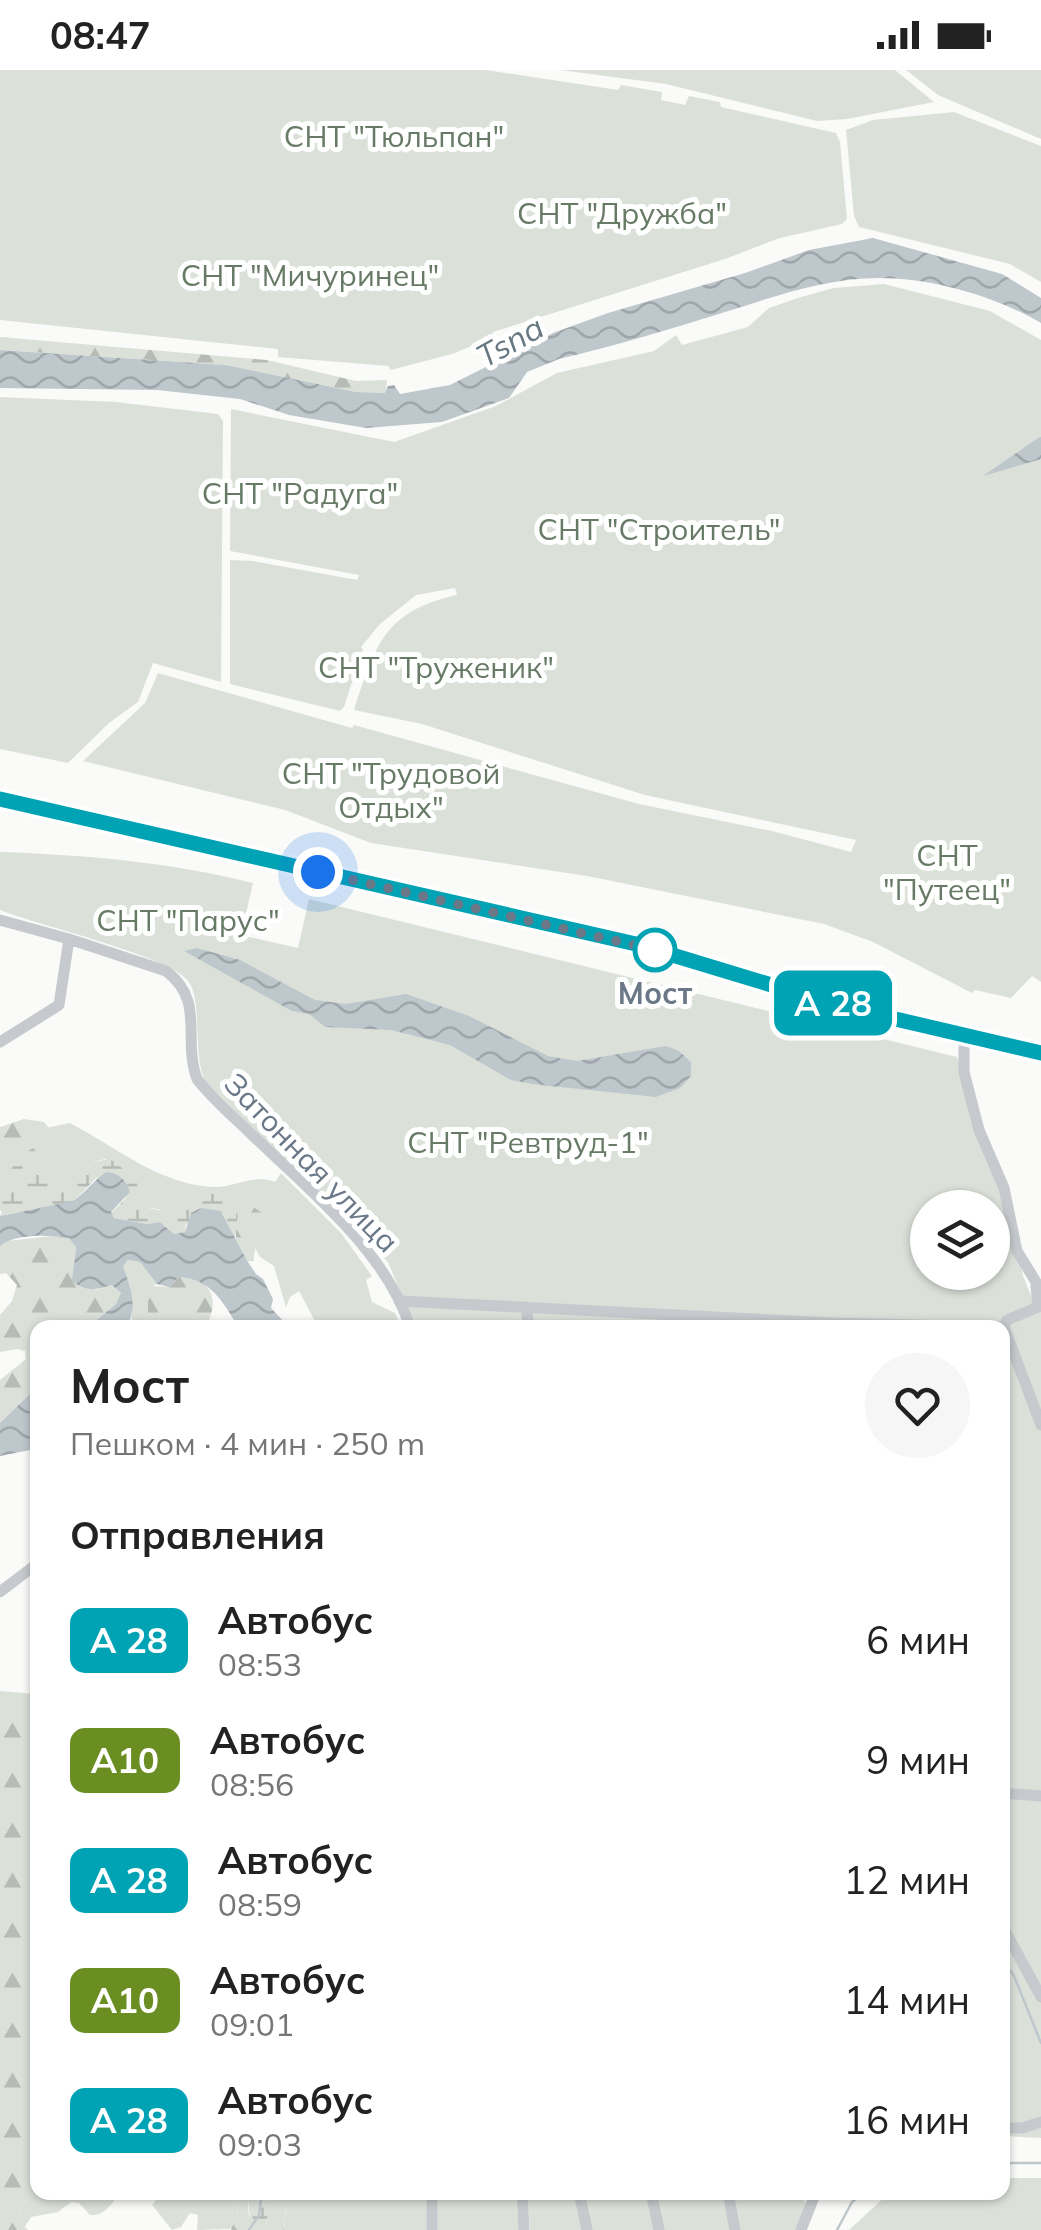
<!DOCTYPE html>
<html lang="ru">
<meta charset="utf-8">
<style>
:root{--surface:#fff;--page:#f6f6f6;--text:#222;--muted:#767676}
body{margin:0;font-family:Mulish,sans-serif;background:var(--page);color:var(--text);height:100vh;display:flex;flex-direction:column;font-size:38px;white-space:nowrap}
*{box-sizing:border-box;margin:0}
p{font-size:32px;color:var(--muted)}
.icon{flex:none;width:55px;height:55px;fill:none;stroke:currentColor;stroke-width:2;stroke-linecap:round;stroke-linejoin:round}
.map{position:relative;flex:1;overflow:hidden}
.sheet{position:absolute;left:30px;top:1250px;width:980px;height:880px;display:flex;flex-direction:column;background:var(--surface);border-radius:20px;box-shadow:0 2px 8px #0004}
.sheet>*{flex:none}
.badge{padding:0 20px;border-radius:15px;font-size:35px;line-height:65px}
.tools{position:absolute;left:910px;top:1120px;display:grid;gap:20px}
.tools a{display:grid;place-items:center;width:100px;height:100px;border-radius:50%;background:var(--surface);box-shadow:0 2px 8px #0004;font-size:50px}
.you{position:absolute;width:50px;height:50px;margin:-25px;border:8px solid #fff;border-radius:50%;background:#1a73e8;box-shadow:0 0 0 15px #1a73e833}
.map>.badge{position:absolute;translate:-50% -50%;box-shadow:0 0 0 5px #fff}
h2{padding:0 40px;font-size:38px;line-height:90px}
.round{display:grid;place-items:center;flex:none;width:105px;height:105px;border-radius:52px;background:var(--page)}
.summary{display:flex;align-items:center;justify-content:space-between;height:170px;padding:0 40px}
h1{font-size:48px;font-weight:700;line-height:75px}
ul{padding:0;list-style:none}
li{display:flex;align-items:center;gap:30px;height:120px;padding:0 40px}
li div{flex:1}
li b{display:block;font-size:38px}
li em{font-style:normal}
li .badge{min-width:110px;font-weight:700;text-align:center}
.status{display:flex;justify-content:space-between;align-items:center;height:70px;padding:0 50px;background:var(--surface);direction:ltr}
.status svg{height:28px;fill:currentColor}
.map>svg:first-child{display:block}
</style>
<div class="status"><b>08:47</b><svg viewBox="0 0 49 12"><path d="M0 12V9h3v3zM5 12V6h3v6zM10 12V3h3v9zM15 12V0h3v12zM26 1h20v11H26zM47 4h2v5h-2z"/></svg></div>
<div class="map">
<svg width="1041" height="2160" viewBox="0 0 1041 2160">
<defs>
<pattern id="forest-firs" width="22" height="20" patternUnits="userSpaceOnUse" patternTransform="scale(2.5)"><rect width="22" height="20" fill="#dbe1d9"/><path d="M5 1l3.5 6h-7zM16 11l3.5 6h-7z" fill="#b6bbb6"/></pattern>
<pattern id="wetland-marsh" width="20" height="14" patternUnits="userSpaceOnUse" patternTransform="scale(2.5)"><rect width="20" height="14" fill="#dbe1d9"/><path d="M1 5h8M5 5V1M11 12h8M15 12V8" fill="none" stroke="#b6bbb6"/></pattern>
<pattern id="water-waves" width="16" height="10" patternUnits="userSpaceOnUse" patternTransform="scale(2.5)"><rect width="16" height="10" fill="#bec7cc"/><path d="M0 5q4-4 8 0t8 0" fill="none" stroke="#9ea6ab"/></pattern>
</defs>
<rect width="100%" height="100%" fill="#fafaf8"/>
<path fill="#dbe1d9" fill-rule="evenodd" d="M 0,0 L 486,0 L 618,20 L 621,15 L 662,22 L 661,30 L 685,35 L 689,26 L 720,32 L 721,37 L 836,63 L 840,72 L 847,149 L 842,154 L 780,168 L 725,189 L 493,262 L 494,267 L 452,284 L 391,300 L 388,296 L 278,287 L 278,279 L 0,250 Z
M 560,0 L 895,0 L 934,32 L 847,49 L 817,51 L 666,14 Z
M 906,0 L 1041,0 L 1041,69 L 938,25 Z
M 954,42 L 1041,76 L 1041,212 L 1010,194 L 859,157 L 854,146 L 846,60 L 873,50 Z
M 884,214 L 990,241 L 1041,270 L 1041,912 L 1032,906 L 1011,928 L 975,920 L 972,923 L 873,872 L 824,854 L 587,806 L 371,773 L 285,740 L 83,691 L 145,633 L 158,603 L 352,658 L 354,655 L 639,734 L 772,761 L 851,782 L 856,770 L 645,725 L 422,654 L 354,640 C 375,576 384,541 457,525 L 455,518 L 416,525 L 380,554 L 361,577 L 363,579 L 344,637 L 340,641 L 230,614 L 230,490 L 253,491 L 357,510 L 359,505 L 230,481 L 231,339 L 394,372 L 496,336 L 557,303 L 654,281 L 676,265 L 682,275 L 748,257 L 769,238 L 801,227 L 834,218 Z
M 0,327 L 116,332 L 218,344 L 223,351 L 221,612 L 153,593 L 138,632 L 109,653 L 68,693 L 0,679 Z
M 0,782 C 86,785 169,792 253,813 L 241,865 L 298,878 L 309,829 L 957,987 L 984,1073 L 1004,1118 L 1023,1206 L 1036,1238 L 1041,1236 L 1041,2068 L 1002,2066 L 1002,1258 L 415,1257 L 388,1192 L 205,1011 C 192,982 203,934 189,912 C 171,886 36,855 0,840 ZM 928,1138 L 992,1138 L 992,1202 L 928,1202 Z
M 70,1053 C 116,1077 160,1115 214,1117 C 235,1118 254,1103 275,1112 L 281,1103 L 341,1163 L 372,1206 L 366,1210 L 372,1232 L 395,1243 L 402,1257 L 318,1257 L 299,1221 L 290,1227 L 286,1237 L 274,1196 L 260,1187 L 235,1141 L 189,1131 L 171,1141 L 137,1136 L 120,1098 L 105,1089 L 93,1092 L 79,1111 L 45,1106 L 37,1100 L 33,1072 L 46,1058 Z
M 128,1190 L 140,1192 L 157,1214 L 152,1216 L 148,1224 L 148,1249 L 140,1257 L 126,1257 L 132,1249 L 123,1195 Z
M 1003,2108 L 1041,2108 L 1041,2160 L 849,2160 L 889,2123 L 1002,2122 Z
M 37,2122 L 119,2123 C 112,2134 105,2146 90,2145 L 79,2133 L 71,2132 L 58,2142 L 31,2147 L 24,2158 L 18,2149 L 23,2133 Z
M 800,2122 L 807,2136 L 804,2160 L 530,2160 L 527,2123 Z
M 162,2123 L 236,2123 L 238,2143 L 232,2159 L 197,2160 L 198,2145 L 190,2143 L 181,2157 L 172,2160 L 152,2135 Z
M 287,2123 L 516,2123 L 519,2160 L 284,2160 Z"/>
<path fill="url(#forest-firs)" d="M 0,267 L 267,290 L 356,311 L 387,310 L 386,323 L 356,322 L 226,295 L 0,280 Z
M 24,1049 L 44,1052 L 50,1059 L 27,1084 L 3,1141 L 0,1141 L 0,1057 Z
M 243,1137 L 255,1138 L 262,1143 L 253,1191 L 243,1192 C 234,1173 233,1155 243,1137 Z
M 52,1166 L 69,1168 L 76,1176 L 74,1193 L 96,1220 L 112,1215 L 122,1224 L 116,1234 L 88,1257 L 38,1258 L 37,1317 L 0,1353 L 0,1310 L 26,1289 L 25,1281 L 17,1279 L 0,1282 L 0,1245 L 12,1231 L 17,1215 L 6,1203 L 0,1204 L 0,1176 L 7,1171 Z
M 179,1207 C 213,1209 220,1229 206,1257 L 140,1258 L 148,1249 L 148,1224 L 152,1216 L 169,1217 Z
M 0,1621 L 37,1624 L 38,2122 L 23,2133 L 18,2149 L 28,2160 L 0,2160 Z
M 236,2123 L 247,2123 L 249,2145 L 265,2154 L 276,2123 L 287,2123 L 284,2160 L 231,2160 L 238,2143 Z"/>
<path fill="url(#wetland-marsh)" d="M 34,1076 C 40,1108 48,1104 78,1109 L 93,1092 L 110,1089 C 127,1102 143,1109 138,1132 C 164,1150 176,1132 199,1125 C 211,1122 220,1125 231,1130 L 238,1146 L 235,1169 L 222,1142 L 186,1154 L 185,1162 L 174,1164 L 160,1152 L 147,1154 L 114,1148 L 111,1143 L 126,1128 L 96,1108 C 88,1116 81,1125 72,1131 C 61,1137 17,1141 0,1146 C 5,1137 0,1126 2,1115 C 6,1100 23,1087 34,1076 Z
M 247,2123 L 276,2123 L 265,2154 L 258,2157 L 251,2153 Z"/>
<path fill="url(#water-waves)" d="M 873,168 L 1002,204 L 1041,228 L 1041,253 C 995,226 932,208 879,208 C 825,208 773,227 722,243 C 668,260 614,276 559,289 L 527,302 L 509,328 L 442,352 L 366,358 L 289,345 L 240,329 L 157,320 L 0,318 L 0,280 L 226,295 L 356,322 L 385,323 L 388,316 L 394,315 L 400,324 L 450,315 L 553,263 L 608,243 L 745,203 L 809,180 Z
M 1041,367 L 1041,389 L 983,406 L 1038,368 Z
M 197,878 L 240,890 L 315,930 L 346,934 L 406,924 L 469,946 L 548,986 L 577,991 L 666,976 L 679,981 L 691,992 L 691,1006 L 680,1018 L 656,1027 L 532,1014 L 511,1010 L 450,975 L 391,960 L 325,957 L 309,944 L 292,941 L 184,881 Z
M 106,1102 C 118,1103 126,1109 130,1122 L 111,1142 L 114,1148 L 147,1154 L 160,1152 L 174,1164 L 185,1162 L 191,1143 L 201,1138 L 221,1141 L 246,1189 L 256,1204 L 263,1209 L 273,1229 L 271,1238 L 289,1257 L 238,1257 C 224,1233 211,1209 179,1207 L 169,1217 L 157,1214 L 140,1192 L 128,1190 L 123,1196 C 130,1217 139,1237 126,1257 L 88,1257 L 116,1234 L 121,1223 L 112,1215 C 96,1220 86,1222 72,1211 L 76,1177 L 69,1168 C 49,1165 16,1163 0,1176 L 0,1146 C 10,1144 71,1132 74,1130 C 86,1122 94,1110 106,1102 Z
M 37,1317 L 37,1386 L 35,1379 L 0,1386 L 0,1353 Z"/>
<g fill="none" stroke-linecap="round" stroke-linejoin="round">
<path stroke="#bec7cc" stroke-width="2.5" d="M 1002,1889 L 1014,1906 L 1041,1973
M 1002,2093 L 1041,2093
M 249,2160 L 259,2145 L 262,2122
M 837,2160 L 852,2132 L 865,2122"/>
<g stroke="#b9bdc1" stroke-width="16">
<path id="major" d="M 0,729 L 636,875 L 844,937 L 1041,983"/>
</g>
<path stroke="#c6c9cd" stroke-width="11" d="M 0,850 L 69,869 L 166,901 C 206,931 182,968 197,1009 C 211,1027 229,1043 245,1058 C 301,1113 388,1181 410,1258
M 964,966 L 964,1002 L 979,1060 L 1004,1118 L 1017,1181 L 1041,1220
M 0,972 L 59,935 L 69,869
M 1036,1216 L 1038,1237 L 1007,1250 L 1004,1257 L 1041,1355
M 399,1231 L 833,1253 L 1004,1257
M 526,1237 L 529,1258
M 0,1522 L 38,1493
M 1002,1723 L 1041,1726
M 1002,1855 L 1041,1927
M 1002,2058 L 1022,2058 L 1041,2052
M 432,2122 L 432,2160
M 522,2122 L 524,2160
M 579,2122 L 587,2160
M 651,2122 L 659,2160
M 728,2122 L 735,2160
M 801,2160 L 816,2122"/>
<use href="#major" stroke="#fff" stroke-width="14"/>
</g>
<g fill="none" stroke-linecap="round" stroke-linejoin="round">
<g stroke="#fff" stroke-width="22">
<path id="line" d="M 0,729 L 636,874 L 844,937 L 1041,983"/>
</g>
<use href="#line" stroke="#00a3b4" stroke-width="15"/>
<path stroke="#6b7887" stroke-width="10" stroke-dasharray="0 18" d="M 318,802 L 655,880"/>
</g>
<circle fill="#fff" stroke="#00a3b4" stroke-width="5" cx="655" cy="880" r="20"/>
<g text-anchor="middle" stroke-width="10" stroke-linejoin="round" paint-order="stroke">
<g font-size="30" fill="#677a65" stroke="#fff">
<text x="394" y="77">СНТ "Тюльпан"</text>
<text x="622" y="154">СНТ "Дружба"</text>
<text x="310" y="216">СНТ "Мичуринец"</text>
<text x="300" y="434">СНТ "Радуга"</text>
<text x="659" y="470">СНТ "Строитель"</text>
<text x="436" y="608">СНТ "Труженик"</text>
<text x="391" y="714">СНТ "Трудовой<tspan x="391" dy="34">Отдых"</tspan></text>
<text x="947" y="796">СНТ<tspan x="947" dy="34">"Путеец"</tspan></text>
<text x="188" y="861">СНТ "Парус"</text>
<text x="528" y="1083">СНТ "Ревтруд-1"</text>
</g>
<g font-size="30" font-weight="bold" fill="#6b7887" stroke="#fff">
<text x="655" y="934">Мост</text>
</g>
<g font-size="30" fill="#6b7887" stroke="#fff">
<text transform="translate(311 1093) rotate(46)" y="10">Затонная улица</text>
</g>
<g font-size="32" font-style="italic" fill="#677882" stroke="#fff">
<text transform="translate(510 272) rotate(-29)" y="11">Tsna</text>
</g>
</g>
</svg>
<div class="tools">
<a><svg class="icon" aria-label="layers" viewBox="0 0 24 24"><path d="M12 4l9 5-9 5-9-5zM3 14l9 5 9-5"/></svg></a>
</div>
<div class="you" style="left:318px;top:802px"></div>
<b class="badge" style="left:833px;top:933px;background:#00a3b4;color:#fff">А 28</b>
<section class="sheet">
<div class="summary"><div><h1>Мост</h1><p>Пешком · 4 мин · 250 m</p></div><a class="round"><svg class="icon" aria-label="heart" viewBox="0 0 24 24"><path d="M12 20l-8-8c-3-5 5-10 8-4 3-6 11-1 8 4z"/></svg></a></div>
<h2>Отправления</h2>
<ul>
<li><span class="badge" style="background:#00a3b4;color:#fff">А 28</span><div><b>Автобус</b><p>08:53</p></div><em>6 мин</em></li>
<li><span class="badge" style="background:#6b8e23;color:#fff">А10</span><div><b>Автобус</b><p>08:56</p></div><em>9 мин</em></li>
<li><span class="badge" style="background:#00a3b4;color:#fff">А 28</span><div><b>Автобус</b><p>08:59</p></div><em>12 мин</em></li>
<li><span class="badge" style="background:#6b8e23;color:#fff">А10</span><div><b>Автобус</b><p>09:01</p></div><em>14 мин</em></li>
<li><span class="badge" style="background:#00a3b4;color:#fff">А 28</span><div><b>Автобус</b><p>09:03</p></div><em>16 мин</em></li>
</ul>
</section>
</div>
